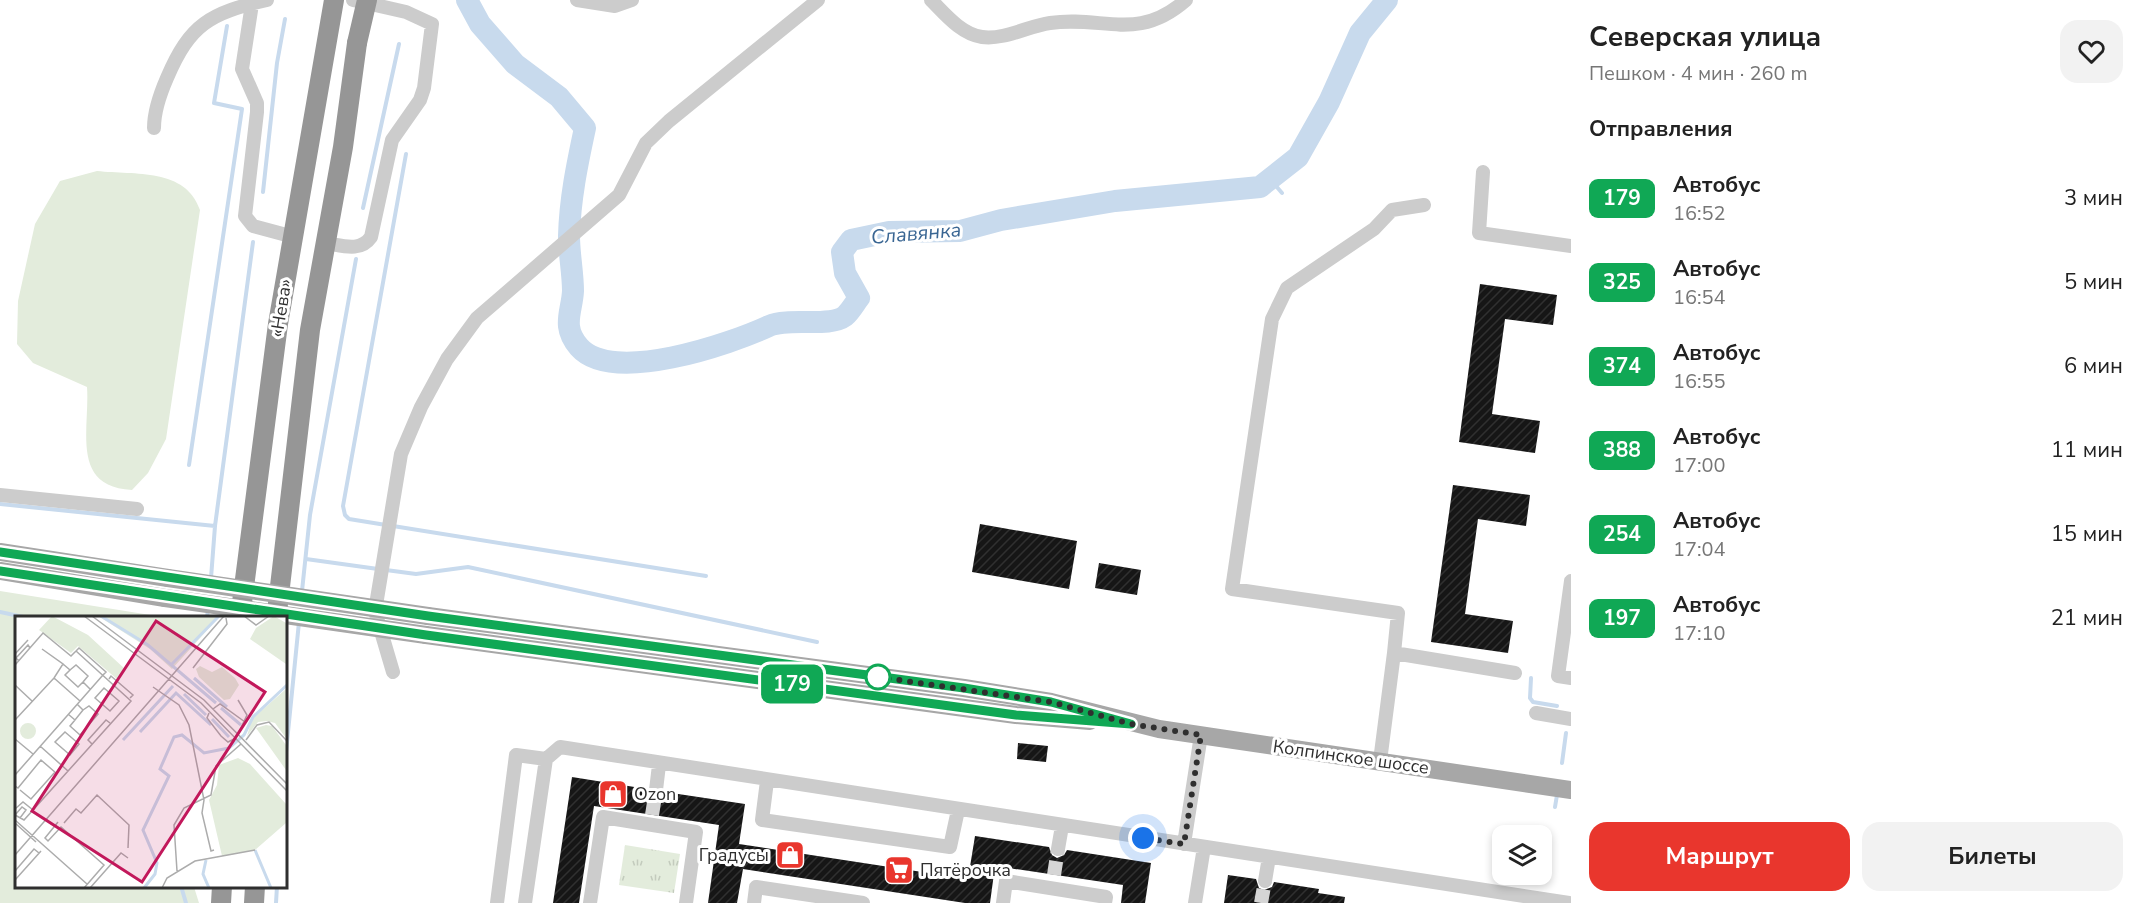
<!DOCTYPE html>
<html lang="ru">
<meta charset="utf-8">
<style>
:root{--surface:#fff;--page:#f2f2f2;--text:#222;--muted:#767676;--accent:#e9362d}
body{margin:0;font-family:"Nunito Sans",sans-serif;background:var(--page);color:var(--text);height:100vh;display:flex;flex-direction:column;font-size:22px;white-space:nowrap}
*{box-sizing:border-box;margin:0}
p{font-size:20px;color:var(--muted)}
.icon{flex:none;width:33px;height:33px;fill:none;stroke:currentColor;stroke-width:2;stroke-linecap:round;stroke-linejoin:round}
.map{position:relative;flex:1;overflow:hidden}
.panel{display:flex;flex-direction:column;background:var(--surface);width:570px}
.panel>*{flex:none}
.badge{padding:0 12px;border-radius:9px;font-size:21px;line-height:39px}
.buttons{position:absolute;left:1492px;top:825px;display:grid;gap:12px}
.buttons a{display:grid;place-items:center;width:60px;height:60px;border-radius:12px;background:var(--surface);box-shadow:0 3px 9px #0003;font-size:30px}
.you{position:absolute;width:30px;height:30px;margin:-15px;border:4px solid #fff;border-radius:50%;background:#1a73e8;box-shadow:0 0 0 9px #1a73e833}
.map>.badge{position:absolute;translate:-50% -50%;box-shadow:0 0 0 3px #fff}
h2{padding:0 18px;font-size:22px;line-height:54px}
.round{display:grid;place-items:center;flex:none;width:63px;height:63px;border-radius:18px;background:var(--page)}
.overview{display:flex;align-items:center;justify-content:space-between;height:102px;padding:0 18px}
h1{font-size:28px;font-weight:700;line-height:45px}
.primary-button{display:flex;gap:12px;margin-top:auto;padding:12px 18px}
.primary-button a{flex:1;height:69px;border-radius:18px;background:var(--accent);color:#fff;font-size:24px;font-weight:700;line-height:69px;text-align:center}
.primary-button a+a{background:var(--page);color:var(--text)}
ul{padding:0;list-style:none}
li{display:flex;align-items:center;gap:18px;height:84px;padding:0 18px}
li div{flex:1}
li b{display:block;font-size:22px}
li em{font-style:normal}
li .badge{min-width:66px;font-weight:700;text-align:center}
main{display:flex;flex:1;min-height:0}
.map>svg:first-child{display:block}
</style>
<main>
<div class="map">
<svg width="1571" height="903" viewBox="0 0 1571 903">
<defs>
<pattern id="park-tufts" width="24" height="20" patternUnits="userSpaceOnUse" patternTransform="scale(1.5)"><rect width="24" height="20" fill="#e3ecdc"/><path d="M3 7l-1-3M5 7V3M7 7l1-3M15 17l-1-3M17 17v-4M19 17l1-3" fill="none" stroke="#c3cbbd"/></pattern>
<pattern id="building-hatch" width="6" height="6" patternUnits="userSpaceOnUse" patternTransform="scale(1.5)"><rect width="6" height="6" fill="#161616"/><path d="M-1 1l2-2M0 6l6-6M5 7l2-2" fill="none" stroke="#303030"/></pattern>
</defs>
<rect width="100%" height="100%" fill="#fff"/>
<path fill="#e3ecdc" d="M 97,171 C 135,175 186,168 200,210 L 166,439 L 148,473 L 132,490 C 70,487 90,429 87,387 L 33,363 L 17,344 L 18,301 L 35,224 L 60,181 Z
M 0,591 L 163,617 L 16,618 L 16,886 L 194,887 L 199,903 L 0,903 Z"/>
<path fill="url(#park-tufts)" d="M 625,845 L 680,854 L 674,893 L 619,885 Z"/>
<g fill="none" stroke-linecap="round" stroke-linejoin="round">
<path stroke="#c8daed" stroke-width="4" d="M 1270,179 L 1282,193
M 263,192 L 277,63 L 285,19
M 363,208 L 399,44
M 189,465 L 242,109 L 214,103 L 227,26
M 0,504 L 215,526
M 386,525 L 349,519 L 345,515 L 343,506 L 406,154
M 393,526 L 706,576
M 306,559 L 378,569
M 386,570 L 416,574 L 468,567 L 817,642
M 211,578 L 215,526 L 253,242
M 302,591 L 310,515 L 356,259
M 0,612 L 28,618
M 207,618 L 208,609
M 1531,678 L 1530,698 L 1533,702 L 1557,706
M 285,762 L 299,622
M 1562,763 L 1566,733
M 1555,807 L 1557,795
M 181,886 L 186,903
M 276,903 L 277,886"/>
<path stroke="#c8daed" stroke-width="22" d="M 467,0 L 480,24 L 515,64 L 559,97 L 585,128 C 577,165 570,199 569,236 C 569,254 573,273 573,291 C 572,312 561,326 579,347 C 612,385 730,344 769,326 C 790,317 829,328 845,316 C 850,312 855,303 859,298 L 845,273 L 842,252 L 851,240 L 889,232 L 960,231 L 1001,220 L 1115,201 L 1260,187 L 1298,157 L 1329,102 L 1360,33 L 1387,0"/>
</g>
<path fill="url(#building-hatch)" d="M 1480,284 L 1557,295 L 1553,325 L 1505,319 L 1492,414 L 1540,421 L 1535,453 L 1459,442 Z
M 1453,485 L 1530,495 L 1526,526 L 1478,519 L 1465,614 L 1513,621 L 1508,653 L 1431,642 Z
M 980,524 L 1077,541 L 1069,589 L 972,572 Z
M 1099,563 L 1141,570 L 1137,595 L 1095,588 Z
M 1018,743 L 1048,746 L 1046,762 L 1017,759 Z
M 572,777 L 647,789 L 648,794 L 654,799 L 660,798 L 665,792 L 745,804 L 739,844 L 968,879 L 975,836 L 1049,847 L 1052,855 L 1057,858 L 1064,855 L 1067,850 L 1151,863 L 1145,903 L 1121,903 L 1123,885 L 995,866 L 990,903 L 965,903 L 743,869 L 737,903 L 708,903 L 719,825 L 594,806 L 579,903 L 553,903 Z
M 1228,875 L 1256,879 L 1259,888 L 1264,890 L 1272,887 L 1274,882 L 1319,889 L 1318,893 L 1345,897 L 1344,903 L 1224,903 Z"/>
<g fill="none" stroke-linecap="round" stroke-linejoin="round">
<path stroke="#d5d5d5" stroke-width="14" stroke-dasharray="14 7" stroke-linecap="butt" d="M 652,815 L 656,790
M 1054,875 L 1058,849
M 1261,903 L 1265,881"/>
<path stroke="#ccc" stroke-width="14" d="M 577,0 L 615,6 L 632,0
M 931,0 C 945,14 961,34 982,37 C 1005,40 1028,26 1050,23 C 1103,15 1137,43 1186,0
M 252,4 L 242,69 L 257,103 L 257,112 L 245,216 L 253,226 L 294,237
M 154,128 C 154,111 160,94 167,78 C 190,24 210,13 267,0
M 1483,172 L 1479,233 L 1571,246
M 1424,205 L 1392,210 L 1374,229 L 1287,288 L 1272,319 L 1232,589 L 1398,613 L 1394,653 L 1515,673
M 325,243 C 341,245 360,253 371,237 L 392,140 L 420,100 L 424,88 L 432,24 L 406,12 L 353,0
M 0,495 L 137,509
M 1571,581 L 1558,676 L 1571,678
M 393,672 L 375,611 L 401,454 L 421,407 L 447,359 L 477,318 L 619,195 L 646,143 L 669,121 L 818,0
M 1536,713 L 1571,719
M 1380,761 L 1394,653
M 767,781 L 762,820 L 950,847 L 958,810
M 656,790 L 659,765
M 1184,844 L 1201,735
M 1058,849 L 1062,826
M 1265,881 L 1269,857
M 497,903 L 516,755 L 546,759
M 525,903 L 546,759 L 560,747 L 1569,903
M 590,903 L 603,817 L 696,832 L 686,903
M 754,903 L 756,887 L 863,903
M 1003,903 L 1006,881 L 1106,897 L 1105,903
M 1195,903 L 1204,847"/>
<path stroke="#a7a7a7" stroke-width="18" d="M 0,552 L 168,578
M 0,571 L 165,598
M 428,616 L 964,688 L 1051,702 L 1159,729 L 1571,790
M 426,635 L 1016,715 L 1090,721"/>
<path stroke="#969696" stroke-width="20" d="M 277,612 L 310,330 L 343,147 L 357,43
M 240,618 L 278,324 L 334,0
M 221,903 L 222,886
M 254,903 L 255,886"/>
<path stroke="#a7a7a7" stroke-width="18" d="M 168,578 L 428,616
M 165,598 L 426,635"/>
<path stroke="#969696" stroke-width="20" d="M 357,43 L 367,0"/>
</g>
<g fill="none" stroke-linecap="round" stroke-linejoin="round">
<g stroke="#fff" stroke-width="14">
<path id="line" d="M 0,552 L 428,616 L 964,688 L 1051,702 L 1131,724 L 1016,715 L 426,635 L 0,571"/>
</g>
<use href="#line" stroke="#10a855" stroke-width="9"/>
<path stroke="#2f2f2f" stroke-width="6" stroke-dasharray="0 10.8" d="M 878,677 L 1051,702 L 1131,724 L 1201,735 L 1184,844 L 1143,838"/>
</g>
<defs>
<g id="shop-square" transform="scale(1.5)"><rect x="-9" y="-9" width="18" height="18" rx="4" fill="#e9362d" stroke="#fff"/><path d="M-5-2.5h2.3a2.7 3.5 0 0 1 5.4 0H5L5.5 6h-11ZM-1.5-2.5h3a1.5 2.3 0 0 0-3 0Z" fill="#fff"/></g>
<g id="supermarket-square" transform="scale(1.5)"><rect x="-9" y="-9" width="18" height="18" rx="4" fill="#e9362d" stroke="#fff"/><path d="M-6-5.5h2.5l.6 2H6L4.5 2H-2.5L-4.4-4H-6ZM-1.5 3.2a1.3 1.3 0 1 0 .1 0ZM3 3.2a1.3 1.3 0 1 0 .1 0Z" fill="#fff"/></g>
</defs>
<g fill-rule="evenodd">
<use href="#shop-square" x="613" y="794"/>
<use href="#shop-square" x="790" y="855"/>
<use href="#supermarket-square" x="899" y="870"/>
</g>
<circle fill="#fff" stroke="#10a855" stroke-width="3" cx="878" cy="677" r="12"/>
<g text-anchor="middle" stroke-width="6" stroke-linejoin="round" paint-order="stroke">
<g font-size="18" fill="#2f2f2f" stroke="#fff">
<text transform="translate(281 308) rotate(-81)" y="6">«Нева»</text>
<text transform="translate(1351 757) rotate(8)" y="6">Колпинское шоссе</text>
</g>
<g font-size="18" fill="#2f2f2f" stroke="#fff" text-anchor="start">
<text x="634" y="800">Ozon</text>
<text x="769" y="861" text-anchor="end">Градусы</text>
<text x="920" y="876">Пятёрочка</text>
</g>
<g font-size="20" font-style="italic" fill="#3a6693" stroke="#fff">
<text transform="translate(916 233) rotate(-5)" y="7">Славянка</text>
</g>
</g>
<g transform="translate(15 616)">
<rect width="272" height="272" fill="#fff"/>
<path d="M 37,0 L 73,19 L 110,53 L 102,63 L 63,30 L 56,37 L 24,14 ZM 83,0 L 205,0 L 157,53 L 135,33 ZM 259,0 L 271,7 L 271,48 L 235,23 L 241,12 ZM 185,50 L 197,56 L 207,51 L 220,62 L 224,69 L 215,83 L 209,84 L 184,61 L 181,53 ZM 271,73 L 271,122 L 260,107 L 252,105 L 243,106 L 232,120 L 237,103 ZM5 115a8 8 0 1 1 16 0a8 8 0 1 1-16 0ZM 251,109 L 257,110 L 271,129 L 271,154 L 241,112 ZM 223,142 L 235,148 L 271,188 L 271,207 L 240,234 L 207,240 L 194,184 L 202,169 L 204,149 Z" fill="#e3ecdc"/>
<path fill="none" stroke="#c8daed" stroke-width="3" d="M 86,0 L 133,29 L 201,87M 156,49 L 204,0M 179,62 L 212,91M 169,78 L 191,99M 206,92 L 226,109M 197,103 L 214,121M 125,116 L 161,77 L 196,109M 108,124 L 158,70M 240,234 L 256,272M 191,244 L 188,258 L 194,272M 129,272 L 140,258 L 142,247 L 128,214 L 154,160 L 145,153 L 159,121 L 167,119 L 189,137 L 214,132 L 229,119 L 238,101 L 272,69"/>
<path fill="none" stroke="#acacac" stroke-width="1.5" d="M 69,0 L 186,87 L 272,175M 77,0 L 189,84 L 272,168M 229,0 L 241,9 L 254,0M 27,33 L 48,48 L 39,62M 61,35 L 64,32 L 91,56 L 88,59M 0,38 L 13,24M 4,45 L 1,42 L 13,29 L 15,32M 48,48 L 55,54 L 50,59 L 63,71 L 68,66 L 75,73M 0,49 L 28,17 L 56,40 L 61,35 L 116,85 L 9,204 L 0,199M 178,52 L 212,8 L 211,2M 55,54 L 61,49 L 73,60 L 68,66M 94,63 L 96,60 L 118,79 L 115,82M 0,69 L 17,85M 138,71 L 164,89 L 174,109 L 189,184 L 187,197 L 196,235 L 199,234M 89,72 L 104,85 L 95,95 L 80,82 ZM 223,84 L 232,99 L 223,118M 198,93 L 205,88 L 230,106M 194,97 L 192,102 L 206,120 L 213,126 L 219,123M 53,98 L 60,104 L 68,94 L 62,88M 0,104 L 39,62 L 65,85M 60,104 L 55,110 L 65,119 L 83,98 L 74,90 L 68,94M 50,116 L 64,128 L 55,139 L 40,126 ZM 0,123 L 18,138M 231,124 L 242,109 L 254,106 L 272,125M 77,128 L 73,124 L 91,104 L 95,107M 25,130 L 53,155M 0,159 L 88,59M 0,170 L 3,172 L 26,144 L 41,157M 5,174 L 16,183 L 40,156M 0,193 L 8,186 L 18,194M 0,199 L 7,191 L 11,194 L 5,202M 0,204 L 72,268M 43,206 L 30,222 L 33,225 L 46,211 L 89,249 L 69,272M 0,207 L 21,226M 49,207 L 61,193 L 66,197 L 82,179 L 114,209 L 113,232M 0,239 L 209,0M 0,255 L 19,233 L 24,237M 162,255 L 159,209 L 169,192 L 196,179 L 201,150 L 226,128M 0,264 L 26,235M 75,272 L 106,237 L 113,242M 147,272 L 152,262 L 180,245 L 240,234"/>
<path fill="#c2185b" fill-opacity="0.15" stroke="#c2185b" stroke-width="3" d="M 141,5 L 250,76 L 127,266 L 17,195 Z"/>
<rect width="272" height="272" fill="none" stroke="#2f2f2f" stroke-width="3"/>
</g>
</svg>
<div class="buttons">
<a><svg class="icon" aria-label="layers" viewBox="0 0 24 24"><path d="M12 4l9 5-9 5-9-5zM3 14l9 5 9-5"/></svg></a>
</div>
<div class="you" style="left:1143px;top:838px"></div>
<b class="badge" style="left:792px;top:684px;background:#10a855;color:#fff">179</b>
</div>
<section class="panel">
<div class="overview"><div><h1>Северская улица</h1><p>Пешком · 4 мин · 260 m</p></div><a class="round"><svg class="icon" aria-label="heart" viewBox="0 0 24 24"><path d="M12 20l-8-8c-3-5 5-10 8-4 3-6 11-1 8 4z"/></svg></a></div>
<h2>Отправления</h2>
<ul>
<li><span class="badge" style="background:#10a855;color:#fff">179</span><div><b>Автобус</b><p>16:52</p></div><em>3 мин</em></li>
<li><span class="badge" style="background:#10a855;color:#fff">325</span><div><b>Автобус</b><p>16:54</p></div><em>5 мин</em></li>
<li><span class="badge" style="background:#10a855;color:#fff">374</span><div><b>Автобус</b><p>16:55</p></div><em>6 мин</em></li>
<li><span class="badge" style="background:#10a855;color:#fff">388</span><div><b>Автобус</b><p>17:00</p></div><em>11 мин</em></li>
<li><span class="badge" style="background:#10a855;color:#fff">254</span><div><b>Автобус</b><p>17:04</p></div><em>15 мин</em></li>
<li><span class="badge" style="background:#10a855;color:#fff">197</span><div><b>Автобус</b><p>17:10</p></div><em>21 мин</em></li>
</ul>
<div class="primary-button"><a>Маршрут</a><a>Билеты</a></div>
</section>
</main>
